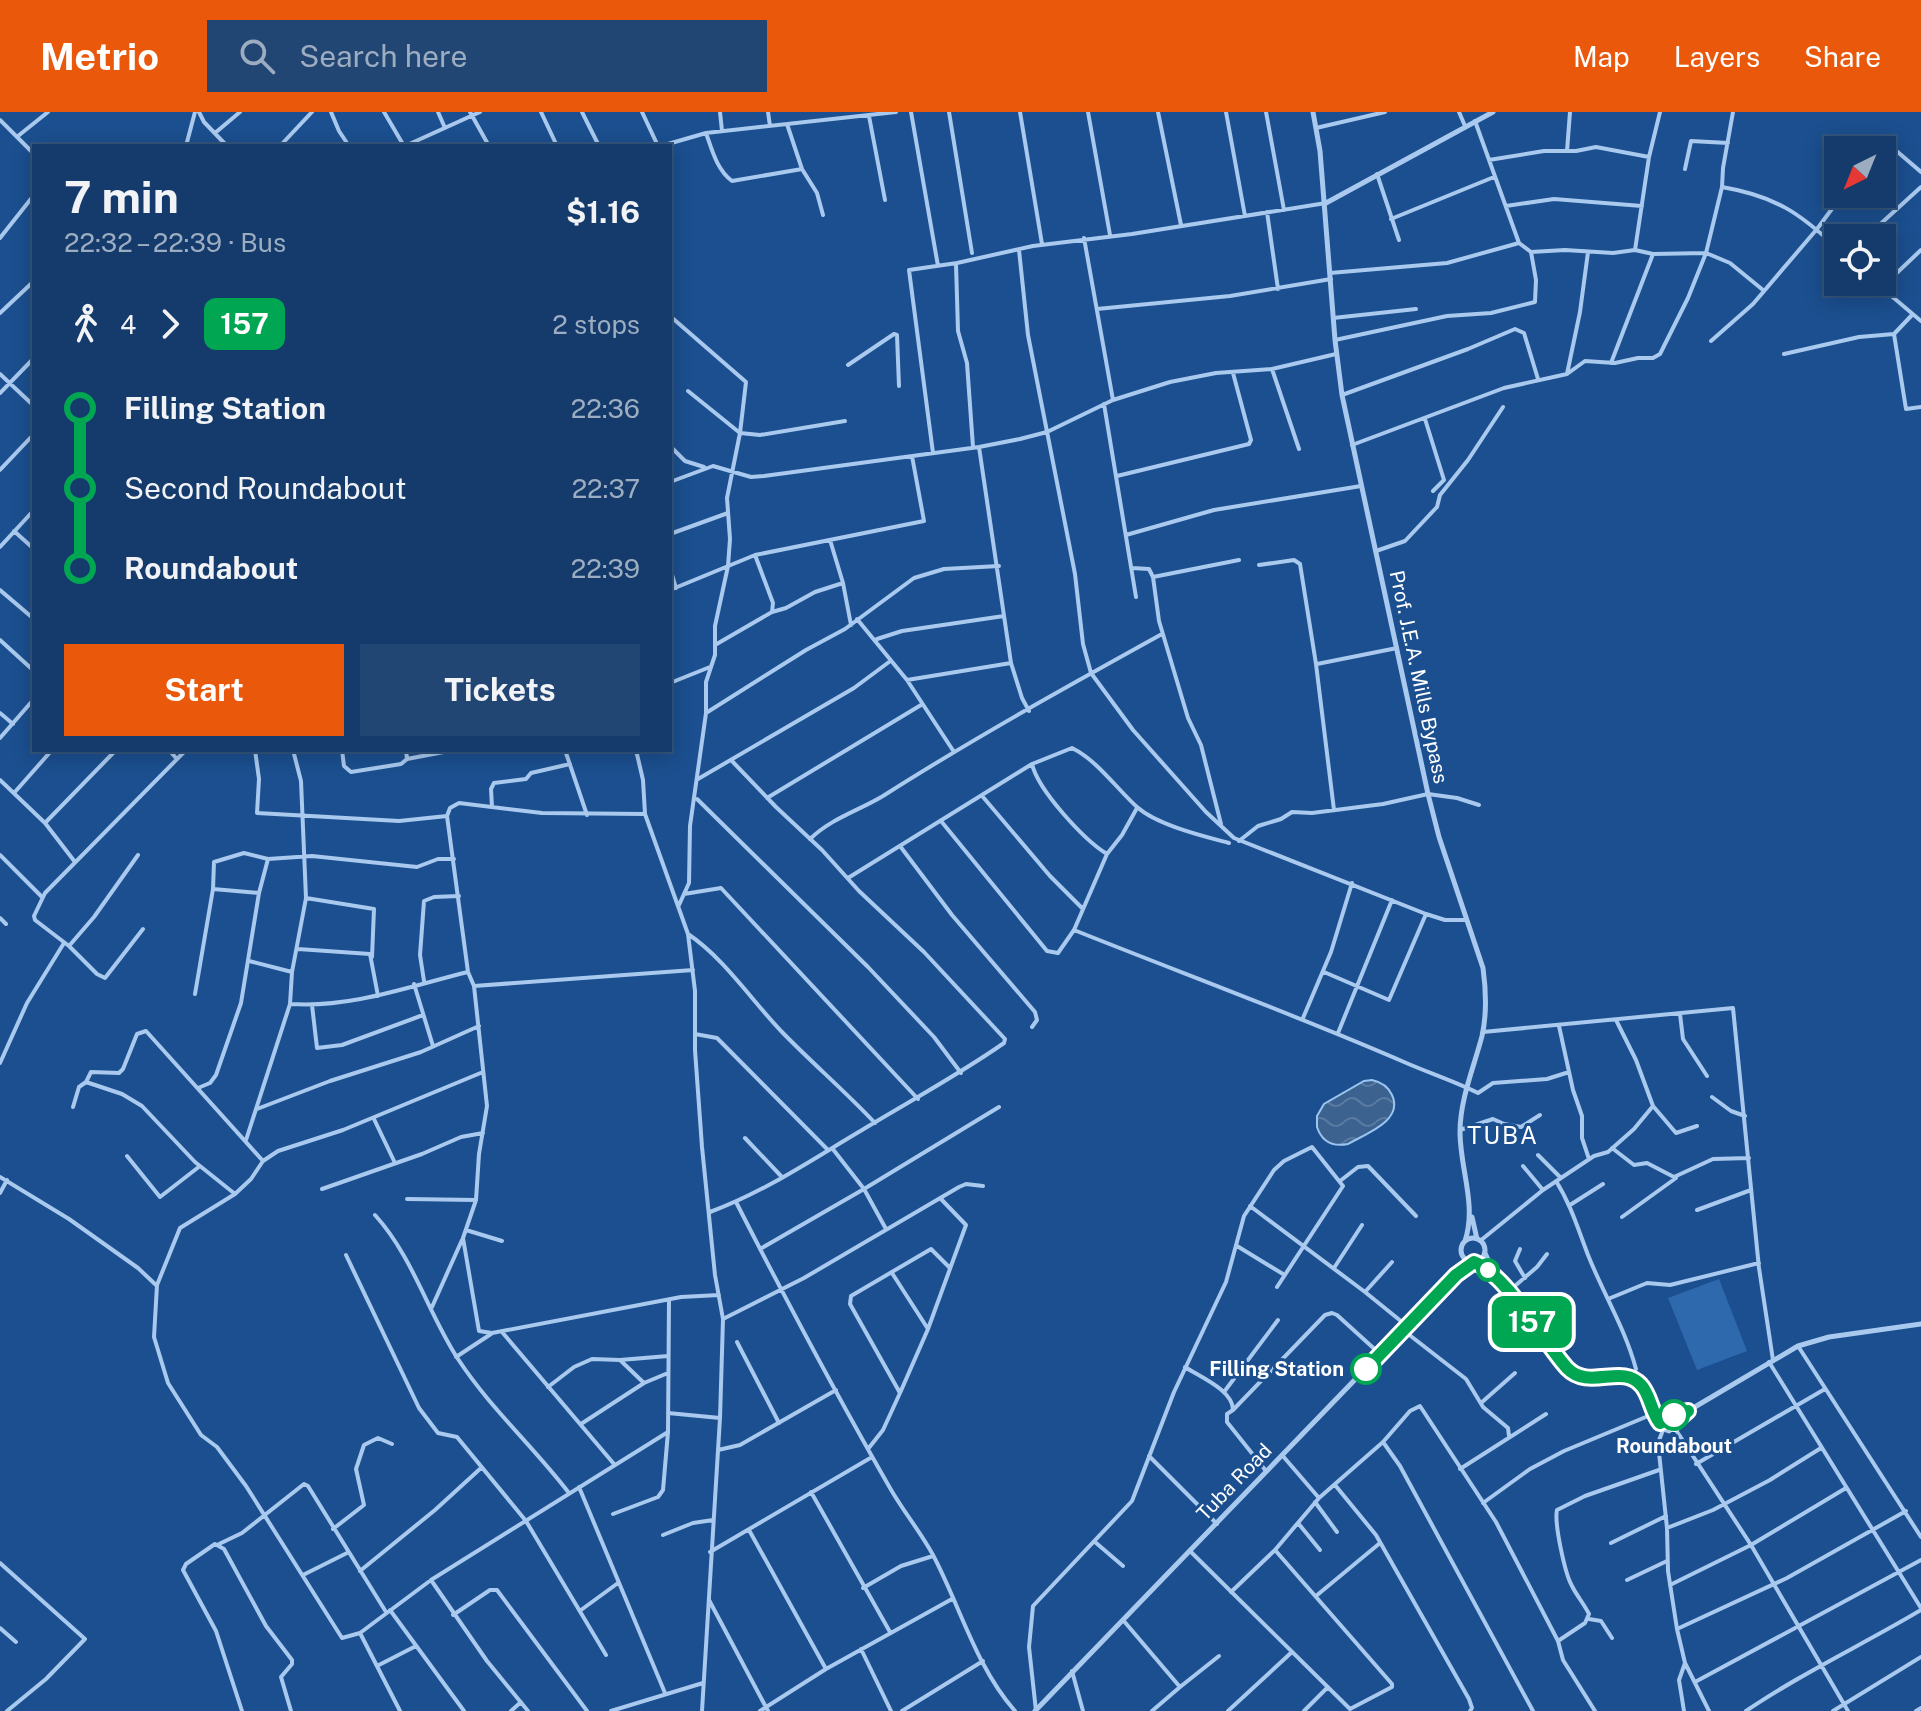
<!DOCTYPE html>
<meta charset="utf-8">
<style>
:root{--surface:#143b6b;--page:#214673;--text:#f1f3f6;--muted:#9dadc1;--line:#33557e;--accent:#ea580c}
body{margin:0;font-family:"Public Sans",sans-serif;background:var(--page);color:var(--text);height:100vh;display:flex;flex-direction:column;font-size:30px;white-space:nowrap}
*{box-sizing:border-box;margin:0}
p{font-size:26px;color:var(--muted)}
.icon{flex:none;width:44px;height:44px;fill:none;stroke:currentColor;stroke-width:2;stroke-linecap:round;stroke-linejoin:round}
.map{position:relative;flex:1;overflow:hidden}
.details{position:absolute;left:32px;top:32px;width:640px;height:608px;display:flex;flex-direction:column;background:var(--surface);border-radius:0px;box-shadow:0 4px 20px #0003,0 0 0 2px var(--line)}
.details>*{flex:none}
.badge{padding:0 16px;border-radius:12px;font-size:28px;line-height:52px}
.needle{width:52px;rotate:223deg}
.controls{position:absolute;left:1824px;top:24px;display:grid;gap:16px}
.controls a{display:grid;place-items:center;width:72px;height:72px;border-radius:0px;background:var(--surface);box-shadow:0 4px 20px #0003,0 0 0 2px var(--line);font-size:40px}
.map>.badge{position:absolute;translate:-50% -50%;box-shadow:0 0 0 4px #fff}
.legs{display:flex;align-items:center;gap:12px;height:88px;padding:0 32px;font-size:26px}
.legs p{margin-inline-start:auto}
.summary{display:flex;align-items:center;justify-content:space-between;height:136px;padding:0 32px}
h1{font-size:44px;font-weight:700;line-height:60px}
.action{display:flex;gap:16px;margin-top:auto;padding:16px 32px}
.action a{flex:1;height:92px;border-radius:0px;background:var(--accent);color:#fff;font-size:32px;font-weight:700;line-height:92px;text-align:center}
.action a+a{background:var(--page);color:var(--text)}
ul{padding:0 32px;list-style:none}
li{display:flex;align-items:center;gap:28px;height:80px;font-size:30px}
li i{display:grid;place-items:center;width:12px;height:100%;margin:0 10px;background:currentColor}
li i::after{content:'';width:20px;height:20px;margin:-10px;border:6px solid;border-radius:50%;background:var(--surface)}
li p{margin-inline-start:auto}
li:first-child i{background:linear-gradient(#0000 50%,currentColor 0)}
li:last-child i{background:linear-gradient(currentColor 50%,#0000 0)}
header{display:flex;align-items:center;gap:48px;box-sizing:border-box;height:112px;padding:0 40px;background:var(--accent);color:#fff}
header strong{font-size:38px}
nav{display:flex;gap:44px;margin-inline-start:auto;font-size:28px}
.search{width:560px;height:72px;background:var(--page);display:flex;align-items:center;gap:20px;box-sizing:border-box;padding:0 28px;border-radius:0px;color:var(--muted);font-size:30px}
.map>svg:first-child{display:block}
</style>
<header>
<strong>Metrio</strong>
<div class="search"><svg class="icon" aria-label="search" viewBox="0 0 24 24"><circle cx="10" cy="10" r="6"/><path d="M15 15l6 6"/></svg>Search here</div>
<nav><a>Map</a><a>Layers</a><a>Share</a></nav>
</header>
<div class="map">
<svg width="1921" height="1599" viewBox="0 0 1921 1599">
<defs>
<pattern id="water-waves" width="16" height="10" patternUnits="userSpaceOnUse" patternTransform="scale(2)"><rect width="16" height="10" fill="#3c6290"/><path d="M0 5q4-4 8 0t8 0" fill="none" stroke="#597aa1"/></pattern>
</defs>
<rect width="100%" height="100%" fill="#1b4f8f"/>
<path fill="#2e69ad" d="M 1719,1167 L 1747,1239 L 1697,1258 L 1668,1186 Z"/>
<path fill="url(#water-waves)" stroke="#9cc4f0" stroke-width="2" d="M 1372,968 C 1381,970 1388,974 1392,983 C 1404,1009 1365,1022 1348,1032 C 1333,1035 1322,1030 1317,1015 L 1317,1004 L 1324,992 L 1364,969 Z"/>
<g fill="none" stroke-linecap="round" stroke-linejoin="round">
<path stroke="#a9c9ee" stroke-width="4" d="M 199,0 L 204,10 L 227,34
M 331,0 L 339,19 L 349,34
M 384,0 L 404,34
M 438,0 L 445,16
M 470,0 L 489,34
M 541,0 L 557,34
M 582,0 L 599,34
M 642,0 L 658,34
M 720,0 L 722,19
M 768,0 L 770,14
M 911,0 L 938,154
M 949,0 L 972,141
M 1020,0 L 1042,132
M 1088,0 L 1110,123
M 1158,0 L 1181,113
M 1226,0 L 1245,104
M 1266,0 L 1284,98
M 1459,0 L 1465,14
M 869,4 L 885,88
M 0,8 L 34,42
M 787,12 L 802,57 L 817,81 L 823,103
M 1316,16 L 1385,0
M 215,21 L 240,0
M 706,21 C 712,38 717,58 732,69 L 802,57
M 18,24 L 48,0
M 186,34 L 195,0
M 280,34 L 312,0
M 405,34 L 480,0
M 661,34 L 706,21 L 896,0
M 1882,38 L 1887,34 L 1893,36 L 1921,60
M 1567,39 L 1570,0
M 1489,48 L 1544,39 L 1576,39 L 1596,35 L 1649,45
M 1685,57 L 1691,29 L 1728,31
M 1377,62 L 1399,128
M 1722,75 C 1775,84 1800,101 1838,137
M 1506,94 L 1554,87 L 1642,94
M 1267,100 L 1278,177
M 1391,107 L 1494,65
M 0,126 L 34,83
M 1084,126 L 1113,288
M 1865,126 L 1921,75
M 1019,138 L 1028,223 L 1075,462 L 1083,532 L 1091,561 L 1133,618 L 1206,700 L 1234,726 L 1426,802 L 1445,808 L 1467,808
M 1635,138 L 1649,45 L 1660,0
M 1531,140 L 1565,138 L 1613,141 L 1635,138 L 1653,142 L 1706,141 L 1730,151 L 1763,178
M 956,152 L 958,219 L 967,251 L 973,335
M 1330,161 L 1447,151 L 1519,131
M 1875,170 L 1921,209
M 1882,175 L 1921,138
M 1097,197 L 1230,184 L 1331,167
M 0,201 L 34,169
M 1912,203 L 1894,222 L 1906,297 L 1921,295
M 670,204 L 746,270 L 740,321 L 727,386 L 730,427 L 728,454 L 715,514 L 715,543 L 706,570 L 706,601 L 690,714 L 689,771 L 679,793
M 1333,206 L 1416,197
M 1335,228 L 1447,204 L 1491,201 L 1535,190 L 1536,168 L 1531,140 L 1519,131 L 1475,9
M 1711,229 L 1753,192 L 1817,117 L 1843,82
M 1784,242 L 1859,225 L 1894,222
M 1611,251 L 1653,142
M 848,253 L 894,222 L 897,223 L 899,274
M 1272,257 L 1299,337
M 0,262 L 34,294
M 1567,262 L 1580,200 L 1588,140
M 688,279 L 740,321 L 760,323 L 845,309
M 0,281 L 34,246
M 1342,283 L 1468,237 L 1515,217 L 1524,221 L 1538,267
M 1104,292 L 1136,485
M 1425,307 L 1444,368 L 1433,379
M 1352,333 L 1504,276 L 1567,262 L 1585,249 L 1615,251 L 1638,246 L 1653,246 L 1660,242 L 1688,186 L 1706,141 L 1722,75 L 1723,56 L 1733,0
M 670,334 L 685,349 L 704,355
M 979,335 L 1011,551 L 1022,586 L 1029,599
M 933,341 L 909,158 L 957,151 L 1033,134 L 1132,122 L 1326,91
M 0,358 L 34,322
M 1117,364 L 1249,332 L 1251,328 L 1233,261
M 670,370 L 713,354 L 751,365 L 764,364 L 979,335 L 1020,327 L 1047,320 L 1113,288 L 1170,270 L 1216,261 L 1272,257 L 1336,242
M 14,419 L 34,437
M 670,422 L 728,401
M 1126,423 L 1214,398 L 1361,374
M 830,428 L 843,471 L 851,513
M 0,435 L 34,398
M 1376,439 L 1405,429 L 1437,395 L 1440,383 L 1468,348 L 1503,295
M 755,443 L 924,409 L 912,344
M 1259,453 L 1294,448 L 1300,452 L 1316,552 L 1334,698
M 670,456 L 676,476
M 1132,456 L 1149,457 L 1153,465 L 1159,509 L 1188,606 L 1201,633 L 1221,712
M 1153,465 L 1239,448
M 0,478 L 34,507
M 670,478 L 755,443 L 773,491 L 772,500 L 715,533
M 772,500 L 786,496 L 815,480 L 843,471
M 857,507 L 907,568 L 954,640
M 877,527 L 902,519 L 1004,504
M 0,528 L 34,559
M 1317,552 L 1397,536
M 907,568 L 1011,551
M 670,571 L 710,555
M 0,601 L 13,612
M 706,601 L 806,538 L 845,517 L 914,466 L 944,457 L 999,454
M 0,626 L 34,587
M 169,638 L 176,646
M 255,638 L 259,667 L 257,701 L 399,709 L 447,704
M 342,638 L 344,654 L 351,660 L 401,652 L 407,647 L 406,638
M 565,638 L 587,703
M 636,638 L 643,668 L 645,702 L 688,822 L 695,879 L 695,938 L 702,1035 L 715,1163 L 723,1207 L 720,1306 L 702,1599
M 407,647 L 454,638
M 1032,652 C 1038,678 1084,728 1107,742
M 698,667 L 854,576 L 889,550
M 0,668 L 45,711 L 75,750
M 14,681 L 52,638
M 983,685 L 1050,764 L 1082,796
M 767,686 L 921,593
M 697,687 L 868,855 L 934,925 L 961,961
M 492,695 L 491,677 L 494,671 L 526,667 L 531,661 L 570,652
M 645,702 L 542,701 L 459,691 L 450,696 L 447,704 L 468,860 L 474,874 L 487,994 L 479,1042 L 476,1088 L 463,1126 L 479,1219 L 492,1221 L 681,1185 L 719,1183
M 941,709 L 1047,839 L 1058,841 L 1074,818 L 1107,742 L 1122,723 L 1137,696
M 45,711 L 116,638
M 810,727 C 832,706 858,699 883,684 C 974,626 1068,574 1162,522
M 1239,729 L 1258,714 L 1281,707 L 1292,700 L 1312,701 L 1383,692 L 1428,682 L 1457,686 L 1479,693
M 900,734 L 952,803 L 1035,900 L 1037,908 L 1032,915
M 0,743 L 42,785
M 848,766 L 1032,652 L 1072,636 C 1098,649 1116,676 1137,695 C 1157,713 1203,724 1229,731
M 213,777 L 259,781
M 684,782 L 721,776 L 918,987
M 306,786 L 374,797 L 372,845
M 0,806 L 6,812
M 143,817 L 105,866 L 97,862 L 69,834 L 35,808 L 34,804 L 45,781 L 186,638
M 1074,818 C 1184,862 1296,903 1404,950 C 1429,961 1454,969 1478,981 L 1493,971 L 1547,967 L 1569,960
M 688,822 C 724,846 752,889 782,920 C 812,951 845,979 875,1011
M 69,834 L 94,805 L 138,743
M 298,837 L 370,842 L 378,884
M 249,849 L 292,860
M 1324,860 L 1389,888 L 1426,802
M 424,869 L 420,843 L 424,789 L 434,785 L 459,784
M 414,872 L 433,934
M 474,874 L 693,858
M 195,882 L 213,777 L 214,750 L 244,741 L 268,747 L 312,744 L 417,755 L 438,747 L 454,747
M 291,892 C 352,896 410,874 468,860
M 312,893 L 317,936 L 342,933 L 423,903
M 1680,902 L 1683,927 L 1707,964
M 1303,906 L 1331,840 L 1352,771
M 1559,914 L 1573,978 L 1582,1004 L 1582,1026 L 1589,1047
M 1483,920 L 1733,896 L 1759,1156 L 1773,1248
M 1338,921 L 1392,788
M 695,922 L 717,926 L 828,1038
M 0,951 L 27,891 L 64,831
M 86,970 L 91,960 L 119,961 L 123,957 L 137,922 L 146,919 L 263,1049
M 198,976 L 210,971 L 216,963 L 241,891 L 259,781 L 268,747
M 1712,985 L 1731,999 L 1745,1004
M 1653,994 L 1676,1021 L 1697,1014
M 73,995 L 79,975 L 86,970 L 122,982 L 142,994 L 195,1050 L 235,1082
M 257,997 L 330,969 L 421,940 L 479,914
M 374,1007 L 395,1051
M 1460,1018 L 1493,1007 L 1504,1012 L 1521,1015 L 1540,1003
M 745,1026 L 781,1064
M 246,1028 L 290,892 L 292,860 L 306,786 L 301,669 L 293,638
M 832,1036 L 864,1077 L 886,1117
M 1612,1036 L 1634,1053 L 1647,1051 L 1674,1065 L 1713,1047 L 1749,1046
M 1538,1043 L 1561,1066
M 127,1044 L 160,1085 L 200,1054
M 1523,1054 L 1543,1078
M 0,1065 L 69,1107 L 138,1156 L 156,1173
M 1340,1069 L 1358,1055 L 1368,1054 L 1416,1104
M 1556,1069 C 1571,1093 1578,1117 1588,1143 C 1603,1181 1625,1216 1636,1257
M 322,1077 L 422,1042 L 461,1025 L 483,1021
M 0,1081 L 7,1068
M 407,1087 L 476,1088
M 736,1090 C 785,1186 836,1282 890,1376 C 903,1399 920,1419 933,1443 C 960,1494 976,1555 1015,1599
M 1570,1093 L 1603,1072
M 1250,1094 L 1365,1180 L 1407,1214
M 1697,1098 L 1751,1078
M 710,1100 C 762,1081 810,1049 857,1021 C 906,991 957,964 1004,931 L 1005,927 L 924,840 L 859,779 L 822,738 L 776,695 L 732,649
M 375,1103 C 413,1145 428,1201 458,1247 C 490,1296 534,1335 569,1381
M 1622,1105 L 1676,1066
M 466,1118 L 502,1129
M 1480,1129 L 1543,1078 L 1594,1044 L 1608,1040 L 1634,1017 L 1653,994 L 1636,948 L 1617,910
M 1237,1134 L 1283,1162
M 760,1137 L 864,1077 L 999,995
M 1520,1137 L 1515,1149 L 1525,1166
M 346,1143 L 419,1296 L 438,1321 L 457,1325 L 526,1409 L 606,1543
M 1334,1156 L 1362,1113
M 892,1161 L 928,1217 L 900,1281
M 1365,1180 L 1392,1150
M 1508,1180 L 1537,1155 L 1547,1142
M 1608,1187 L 1647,1171 L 1670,1173 L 1759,1151
M 432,1195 L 462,1128
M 723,1207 L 804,1166 L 959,1075 L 966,1072 L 983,1074
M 928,1217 L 966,1113 L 941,1087
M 1403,1218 L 1466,1267 L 1483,1295 L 1508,1316 L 1509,1324
M 502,1220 L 614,1352
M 737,1230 L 779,1311
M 1798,1234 L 1921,1425
M 456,1245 L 491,1222
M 620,1248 L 644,1271
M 1769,1250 L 1921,1496
M 1185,1255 C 1200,1265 1233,1278 1233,1298 L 1227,1302 L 1227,1310 L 1266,1359
M 548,1275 L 574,1255 L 592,1247 L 620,1248 L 668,1244
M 1224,1280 L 1278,1208
M 1481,1291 L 1515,1261
M 1233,1298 L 1325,1203 L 1332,1201 L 1337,1203 L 1380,1242
M 668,1301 L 720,1306
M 581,1312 L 644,1271 L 668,1261
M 1674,1315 L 1751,1433 L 1848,1599
M 1663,1318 L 1658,1331 L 1667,1416 L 1668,1459 L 1677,1517 L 1685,1551 L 1709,1599
M 1383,1330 L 1400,1354 L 1533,1599
M 868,1337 L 883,1318 L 900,1281 L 850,1192 L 851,1184 L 931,1137 L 949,1155
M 718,1338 L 740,1333 L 836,1278
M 1282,1343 L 1319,1386
M 1149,1344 L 1217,1412
M 1696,1352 L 1825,1277
M 1460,1357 L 1546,1302
M 1335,1373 L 1376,1423 L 1469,1587 L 1472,1596 L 1470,1599
M 579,1375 L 665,1581
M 811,1380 L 890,1520
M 1315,1390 L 1337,1420
M 1483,1391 L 1530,1357 L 1564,1339 L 1653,1302
M 613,1402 L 658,1385 L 663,1378 L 668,1320 L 669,1188
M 1298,1411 L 1320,1438
M 1667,1416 L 1713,1398 L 1770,1368 L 1821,1336
M 333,1417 L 364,1393 L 356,1357 L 364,1333 L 378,1326 L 392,1332
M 749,1418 L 826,1557
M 663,1423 L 693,1411 L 713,1408
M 1095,1430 L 1123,1454
M 1611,1431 L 1666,1404
M 219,1432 L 242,1421 L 304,1372 L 308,1374 L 386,1500
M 1275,1438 L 1392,1572 L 1392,1575 L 1350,1597
M 1190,1439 L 1350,1597
M 710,1440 L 872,1345
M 0,1451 L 85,1527 L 46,1567 L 7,1599
M 360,1459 L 435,1398 L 481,1356
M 303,1463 L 347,1441
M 431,1468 L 487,1549 L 528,1599
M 1627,1468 L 1667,1449
M 1670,1473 L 1751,1433 L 1846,1376
M 863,1476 L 901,1454 L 933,1444
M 1231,1480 L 1275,1438 L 1319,1386 L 1383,1330 L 1410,1299 L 1420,1294 L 1496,1410 L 1558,1529 L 1563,1548 L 1595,1599
M 1316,1484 L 1380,1431
M 709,1488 L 768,1599
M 390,1498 L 464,1599
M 581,1498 L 618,1471
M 453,1503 L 490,1478 L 497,1478 L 587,1599
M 1589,1507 L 1601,1509 L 1612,1526
M 1123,1508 L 1180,1575 L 1152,1599
M 0,1516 L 16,1530
M 1677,1517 L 1787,1466 L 1906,1399
M 360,1521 L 342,1526 L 246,1374 L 217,1335 L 201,1323 L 168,1271 L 154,1225 L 157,1173 L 180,1116 L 235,1082 L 251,1067 L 263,1049 L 278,1039 L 343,1018 L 483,960
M 1558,1529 L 1585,1511 L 1589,1502 C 1584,1492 1577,1484 1572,1474 C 1565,1462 1554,1411 1557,1398 L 1585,1384 L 1659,1358
M 861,1537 L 891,1599
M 377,1554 L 416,1534
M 1072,1559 L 1083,1599
M 1695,1570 L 1921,1448
M 1180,1575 L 1219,1544
M 242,1599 L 216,1519 L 183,1458 L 186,1452 L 215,1432 L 224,1437 L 266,1514 L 292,1548 L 292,1552 L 281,1565 L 291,1599
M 400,1599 L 360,1521 L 431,1468 L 668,1320
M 511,1599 L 521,1590
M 611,1599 L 703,1571
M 760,1599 L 826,1557 L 952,1487
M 902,1599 L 983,1549
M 1036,1599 L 1029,1535 L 1033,1494 L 1132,1389 L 1174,1280 L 1226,1170 L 1244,1104 L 1274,1058 L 1284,1049 L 1312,1035 L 1343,1074 L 1277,1175
M 1228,1599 L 1292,1540
M 1304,1599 L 1328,1575
M 1684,1599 L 1679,1568 L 1685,1551
M 1746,1599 C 1800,1562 1864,1532 1921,1498
M 1833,1599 L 1921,1545
M 1916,1599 L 1921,1596"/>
<path stroke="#a9c9ee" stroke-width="5" d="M 1313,0 L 1320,39 L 1335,228 L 1342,283 L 1428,682 L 1439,725 L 1483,856 C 1486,878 1487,902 1482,924 C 1474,955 1460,987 1460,1020 C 1460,1057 1477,1093 1465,1129
M 1326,91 L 1493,0
M 1472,1105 L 1477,1127
M1461 1138a12 12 0 1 1 24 0a12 12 0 1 1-24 0Z
M 1485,1141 L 1495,1164 L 1569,1258 L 1588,1268 L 1627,1264 L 1635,1267 L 1667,1305 L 1687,1299
M 1476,1151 L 1495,1163
M 1646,1278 L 1651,1298 L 1661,1316 L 1669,1319 L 1688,1299 L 1798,1234 L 1829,1225 L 1921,1212
M 1035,1599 L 1456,1163 L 1472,1150"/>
</g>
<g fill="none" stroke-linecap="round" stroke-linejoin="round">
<g stroke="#fff" stroke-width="18">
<path id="line-1" d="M 1366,1257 L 1456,1163 L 1474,1150 C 1509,1165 1541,1227 1567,1256 C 1589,1279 1622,1251 1641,1273 C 1650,1282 1651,1300 1660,1311 L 1667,1305 L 1674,1311 L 1688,1299 L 1674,1303"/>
</g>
<use href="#line-1" stroke="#00a651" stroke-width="12"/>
</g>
<g fill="#fff" stroke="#00a651" stroke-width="4">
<circle cx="1488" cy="1158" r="10"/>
<circle cx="1366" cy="1257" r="14"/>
<circle cx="1674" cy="1303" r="14"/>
</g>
<g text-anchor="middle" stroke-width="6" stroke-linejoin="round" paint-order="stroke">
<g font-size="20" fill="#fff" stroke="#1b4f8f">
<text transform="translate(1419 565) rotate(78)" y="7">Prof. J.E.A. Mills Bypass</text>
<text transform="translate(1234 1370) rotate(-46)" y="7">Tuba Road</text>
</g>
<g font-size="20" font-weight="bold" fill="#fff" stroke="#1b4f8f" text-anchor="end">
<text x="1344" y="1264">Filling Station</text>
<text x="1674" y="1341" text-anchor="middle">Roundabout</text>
</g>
<g font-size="24" letter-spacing="2" fill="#fff" stroke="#1b4f8f">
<text x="1503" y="1032">TUBA</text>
</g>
</g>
</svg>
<div class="controls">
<a><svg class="needle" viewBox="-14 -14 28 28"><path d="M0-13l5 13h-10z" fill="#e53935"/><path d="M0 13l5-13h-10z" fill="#9dadc1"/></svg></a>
<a><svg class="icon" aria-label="locate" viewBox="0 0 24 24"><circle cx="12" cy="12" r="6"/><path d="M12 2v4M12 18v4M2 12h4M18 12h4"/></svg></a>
</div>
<b class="badge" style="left:1532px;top:1210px;background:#00a651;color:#fff">157</b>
<section class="details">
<div class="summary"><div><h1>7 min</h1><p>22:32 – 22:39 · Bus</p></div><b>$1.16</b></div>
<div class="legs"><svg class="icon" aria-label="walk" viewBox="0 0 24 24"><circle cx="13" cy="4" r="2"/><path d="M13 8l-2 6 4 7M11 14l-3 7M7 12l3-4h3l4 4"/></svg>4<svg class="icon" aria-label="forward" viewBox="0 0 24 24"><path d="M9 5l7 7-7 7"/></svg><b class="badge" style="background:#00a651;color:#fff">157</b><p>2 stops</p></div>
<ul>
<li><i style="color:#00a651"></i><b>Filling Station</b><p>22:36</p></li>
<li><i style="color:#00a651"></i><span>Second Roundabout</span><p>22:37</p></li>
<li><i style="color:#00a651"></i><b>Roundabout</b><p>22:39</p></li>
</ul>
<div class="action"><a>Start</a><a>Tickets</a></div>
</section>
</div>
